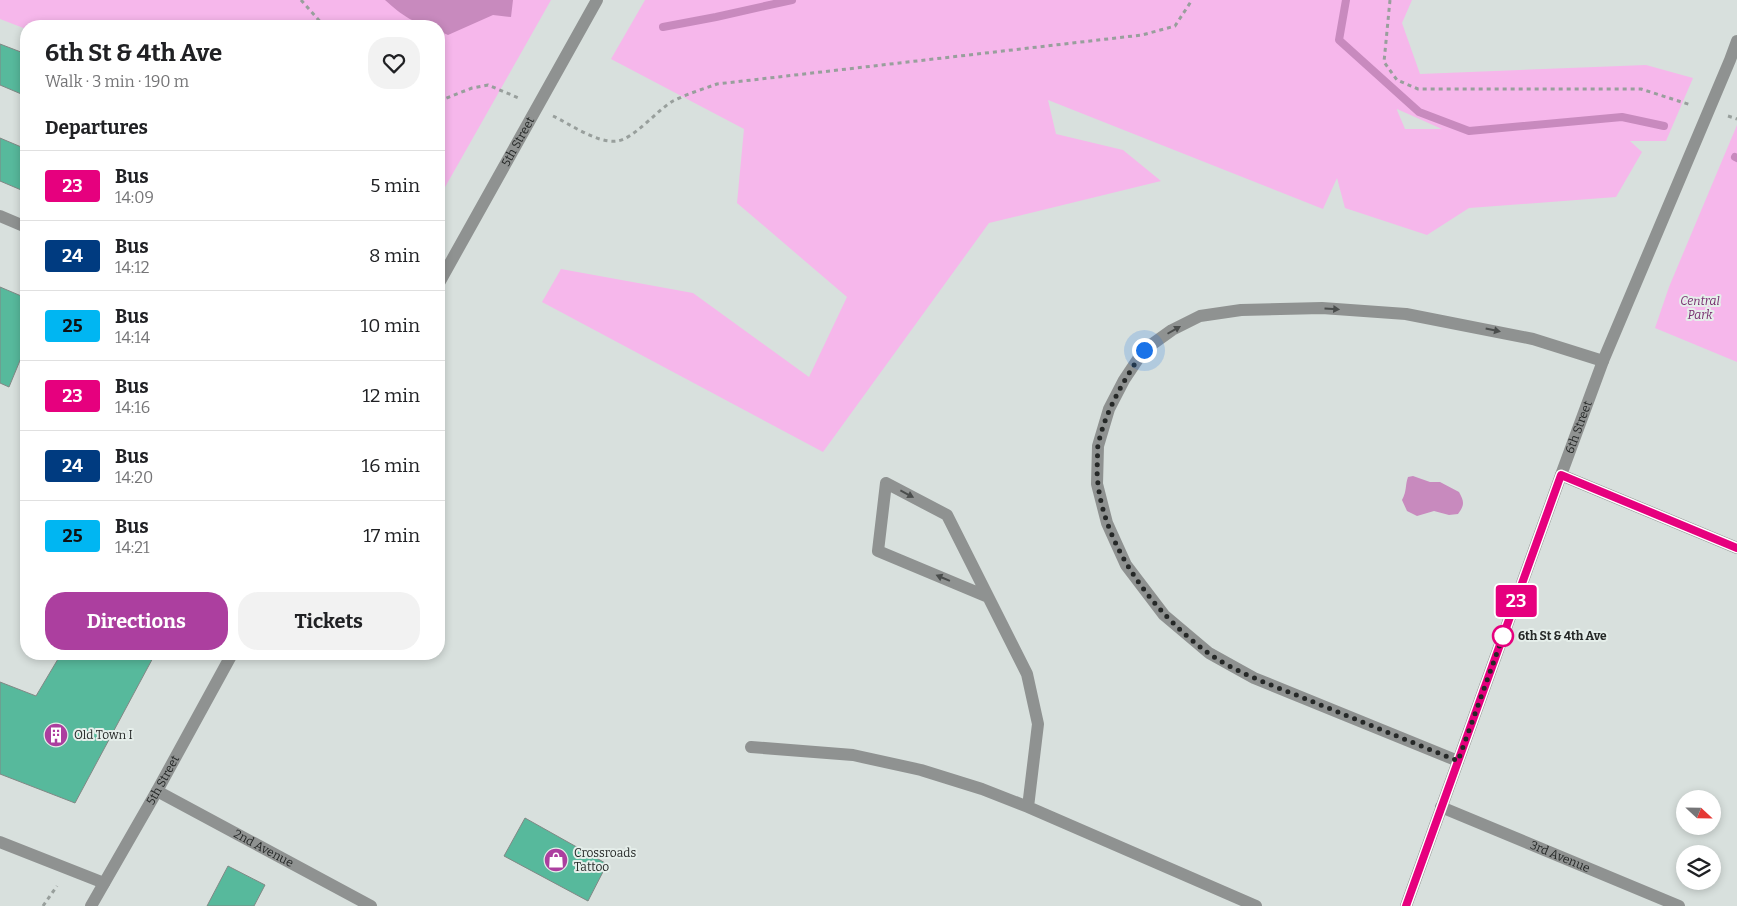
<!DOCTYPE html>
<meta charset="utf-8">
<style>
:root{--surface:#fff;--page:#f2f2f2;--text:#202124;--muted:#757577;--line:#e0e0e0;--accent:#ac3f9f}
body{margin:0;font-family:Bitter,serif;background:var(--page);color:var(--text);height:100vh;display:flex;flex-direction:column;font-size:19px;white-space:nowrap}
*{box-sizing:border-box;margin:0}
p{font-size:16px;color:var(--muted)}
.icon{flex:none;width:28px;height:28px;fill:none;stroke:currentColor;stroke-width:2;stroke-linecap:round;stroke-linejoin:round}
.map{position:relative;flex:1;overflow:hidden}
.details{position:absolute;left:20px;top:20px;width:425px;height:640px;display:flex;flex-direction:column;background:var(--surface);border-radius:20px;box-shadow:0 2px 8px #0003}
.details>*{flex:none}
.badge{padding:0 10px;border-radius:4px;font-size:18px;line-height:32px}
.needle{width:32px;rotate:112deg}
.tools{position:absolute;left:1676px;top:790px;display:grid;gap:10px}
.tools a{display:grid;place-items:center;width:45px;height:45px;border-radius:50%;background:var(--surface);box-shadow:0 2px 8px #0003;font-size:25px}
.you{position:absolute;width:25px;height:25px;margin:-12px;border:4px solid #fff;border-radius:50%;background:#1a73e8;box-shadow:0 0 0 8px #1a73e833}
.map>.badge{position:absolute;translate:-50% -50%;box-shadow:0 0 0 2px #fff}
h2{padding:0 25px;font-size:19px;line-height:45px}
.round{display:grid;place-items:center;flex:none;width:52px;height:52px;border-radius:20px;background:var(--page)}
.overview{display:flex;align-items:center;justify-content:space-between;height:85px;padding:0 25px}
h1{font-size:24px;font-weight:700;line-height:38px}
.primary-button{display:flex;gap:10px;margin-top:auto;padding:10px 25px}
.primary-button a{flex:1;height:58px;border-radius:20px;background:var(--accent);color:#fff;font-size:20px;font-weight:700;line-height:58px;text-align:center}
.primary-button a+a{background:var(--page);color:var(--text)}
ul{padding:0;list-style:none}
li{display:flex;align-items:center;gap:15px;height:70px;padding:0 25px;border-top:1px solid var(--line)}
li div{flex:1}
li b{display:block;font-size:19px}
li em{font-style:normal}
li .badge{min-width:55px;font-weight:700;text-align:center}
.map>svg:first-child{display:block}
</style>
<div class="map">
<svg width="1737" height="906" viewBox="0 0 1737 906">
<rect width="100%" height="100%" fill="#d8e0dd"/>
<path fill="#f6b7eb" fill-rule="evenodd" d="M 0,0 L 551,0 L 440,196 L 439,195 L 439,26 L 26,26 L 26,29 L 0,19 Z
M 645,0 L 1412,0 L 1402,23 L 1420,74 L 1646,65 L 1693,78 L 1666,141 L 1630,141 L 1642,152 L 1616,197 L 1469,208 L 1427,235 L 1345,208 L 1337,178 L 1323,209 L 1048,100 L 1056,134 L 1123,150 L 1161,181 L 989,223 L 823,452 L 542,302 L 561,269 L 693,293 L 809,377 L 847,297 L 737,203 L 744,129 L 611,59 ZM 1397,110 L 1397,109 L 1442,129 L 1405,129 Z
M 1737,125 L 1737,362 L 1655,328 L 1669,287 Z"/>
<path fill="#c88abe" d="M 385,0 L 513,0 L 511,17 L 493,15 L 448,35 L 439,31 L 439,26 C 415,26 402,15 385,0 Z
M 1413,476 L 1430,482 L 1440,482 L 1459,492 C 1464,501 1465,505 1458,514 L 1449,515 L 1434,511 L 1417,516 L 1407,511 L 1402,500 C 1407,491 1405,485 1408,477 Z"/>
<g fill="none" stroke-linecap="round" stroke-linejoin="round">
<path stroke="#c88abe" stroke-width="8" d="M 1346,0 L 1339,40 L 1419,112 L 1469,131 L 1622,117 L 1664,126
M 663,27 L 716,17 L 792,0
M 1735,157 L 1737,158"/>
</g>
<path fill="#57b99c" stroke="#818885" d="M 0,44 L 26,54 L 26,96 L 0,85 Z
M 0,138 L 26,149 L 26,192 L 0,181 Z
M 0,287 L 26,298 L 26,346 L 9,387 L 0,383 Z
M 61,654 L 155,654 L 75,803 L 0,774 L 0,682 L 36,696 Z
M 525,818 L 607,864 L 588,901 L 504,856 Z
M 228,866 L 265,885 L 254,906 L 207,906 Z"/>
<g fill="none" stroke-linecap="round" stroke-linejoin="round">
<path stroke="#989f9c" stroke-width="3" stroke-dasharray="4 4" stroke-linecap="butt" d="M 301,0 L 324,26
M 1390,0 L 1384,62 L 1397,80 L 1418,89 L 1641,89 L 1691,105
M 439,101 L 472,88 L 488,85 L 521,99
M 553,116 C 570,124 598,144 617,141 C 634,139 657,110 673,101 C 687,94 703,89 717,84 L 1142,35 L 1175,26 L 1192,0
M 1728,116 L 1737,119
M 43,906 L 57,886"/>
<path stroke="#8f9291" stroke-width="12" d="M 988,597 L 878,551 L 886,483 L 947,515 L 1027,674 L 1038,724 L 1028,807
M 751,747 L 853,755 L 921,770 L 982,789 L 1028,807 L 1256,906
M 1458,761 L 1254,678 L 1209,653 L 1164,615 L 1126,565 L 1107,523 L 1097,484 L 1098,446 L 1109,409 L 1124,380 L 1144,350 L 1172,330 L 1200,316 L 1241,310 L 1322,308 L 1406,314 L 1533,339 L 1603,361"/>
<g stroke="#8f9291" stroke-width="12">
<path d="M 0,216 L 26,227"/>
<path d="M 1561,475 L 1737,548"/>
<path id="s1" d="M 157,791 L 371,906"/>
<path id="s2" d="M 1441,807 L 1679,906"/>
<path d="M 0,842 L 104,883"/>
<path id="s3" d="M 1406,906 L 1561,475 L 1603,361 L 1730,60 L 1737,41"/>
</g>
<g stroke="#8f9291" stroke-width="12">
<path id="s4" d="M 439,283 L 597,0"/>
<path id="s5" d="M 91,906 L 157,791 L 232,654"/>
</g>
</g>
<defs><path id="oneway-solid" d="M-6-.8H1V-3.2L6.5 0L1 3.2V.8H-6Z" transform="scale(1.25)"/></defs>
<g fill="#4a4d4c">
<use href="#oneway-solid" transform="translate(1332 309) rotate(4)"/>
<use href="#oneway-solid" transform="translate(1174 330) rotate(-30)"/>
<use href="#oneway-solid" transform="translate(1493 330) rotate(12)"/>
<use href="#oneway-solid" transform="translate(907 494) rotate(28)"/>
<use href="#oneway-solid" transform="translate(943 578) rotate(-157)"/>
</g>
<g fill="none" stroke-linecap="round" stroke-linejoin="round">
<g stroke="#fff" stroke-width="11">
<path id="line" d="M 1406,906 L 1561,475 L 1737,548"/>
</g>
<use href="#line" stroke="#e6007e" stroke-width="8"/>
<path stroke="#252827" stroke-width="5" stroke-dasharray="0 9" d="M 1144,350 C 1124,380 1106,409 1098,445 C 1097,452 1098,460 1097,467 C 1097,539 1152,612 1208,653 C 1238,674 1277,687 1311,701 C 1360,721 1409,741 1458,761 L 1503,636"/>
</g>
<defs>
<g id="building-disc" transform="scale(1.25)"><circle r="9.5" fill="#ac3f9f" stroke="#e5eeea"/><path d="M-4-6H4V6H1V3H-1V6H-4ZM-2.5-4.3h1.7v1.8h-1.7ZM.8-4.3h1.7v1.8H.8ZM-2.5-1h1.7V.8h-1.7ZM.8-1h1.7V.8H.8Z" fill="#fff"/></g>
<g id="shop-disc" transform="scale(1.25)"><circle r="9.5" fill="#ac3f9f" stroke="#e5eeea"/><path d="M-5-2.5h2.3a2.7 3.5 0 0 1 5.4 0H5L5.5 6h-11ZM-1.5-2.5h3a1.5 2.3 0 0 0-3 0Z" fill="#fff"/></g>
</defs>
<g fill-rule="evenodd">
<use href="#building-disc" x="56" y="735"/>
<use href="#shop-disc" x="556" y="860"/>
</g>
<circle fill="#fff" stroke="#e6007e" stroke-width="2.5" cx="1503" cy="636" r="10"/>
<g text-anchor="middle" stroke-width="4" stroke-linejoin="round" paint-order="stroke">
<g font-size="12" fill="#252827" stroke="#e5eeea">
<text dy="4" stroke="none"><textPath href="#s4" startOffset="162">5th Street</textPath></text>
<text dy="4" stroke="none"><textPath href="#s3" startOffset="509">6th Street</textPath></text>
<text dy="4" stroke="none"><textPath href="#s5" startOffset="145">5th Street</textPath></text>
<text dy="4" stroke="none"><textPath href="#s1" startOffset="121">2nd Avenue</textPath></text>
<text dy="4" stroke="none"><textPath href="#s2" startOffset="129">3rd Avenue</textPath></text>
</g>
<g font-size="12" font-style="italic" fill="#762c6d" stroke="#e5eeea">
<text x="1700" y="305">Central<tspan x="1700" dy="14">Park</tspan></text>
</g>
<g font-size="12" font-weight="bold" fill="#252827" stroke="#e5eeea" text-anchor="start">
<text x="1518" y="640">6th St &amp; 4th Ave</text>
</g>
<g font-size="12" fill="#252827" stroke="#e5eeea" text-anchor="start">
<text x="74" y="739">Old Town I</text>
<text x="574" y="857">Crossroads<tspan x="574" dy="14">Tattoo</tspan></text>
</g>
</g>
</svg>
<div class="tools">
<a><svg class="needle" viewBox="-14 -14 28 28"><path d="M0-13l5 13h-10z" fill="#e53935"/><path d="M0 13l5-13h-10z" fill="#757577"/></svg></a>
<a><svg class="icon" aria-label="layers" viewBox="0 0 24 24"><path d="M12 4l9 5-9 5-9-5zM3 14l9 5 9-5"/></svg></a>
</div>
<div class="you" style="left:1144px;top:350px"></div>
<b class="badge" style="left:1516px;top:601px;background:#e6007e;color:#fff">23</b>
<section class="details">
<div class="overview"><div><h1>6th St &amp; 4th Ave</h1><p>Walk · 3 min · 190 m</p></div><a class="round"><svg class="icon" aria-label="heart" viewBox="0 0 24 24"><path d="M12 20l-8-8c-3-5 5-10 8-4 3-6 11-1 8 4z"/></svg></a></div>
<h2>Departures</h2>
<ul>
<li><span class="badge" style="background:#e6007e;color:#fff">23</span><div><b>Bus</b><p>14:09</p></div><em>5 min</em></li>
<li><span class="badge" style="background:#003b80;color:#fff">24</span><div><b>Bus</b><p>14:12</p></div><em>8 min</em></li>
<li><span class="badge" style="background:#00b6f2;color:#111">25</span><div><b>Bus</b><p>14:14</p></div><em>10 min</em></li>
<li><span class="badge" style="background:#e6007e;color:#fff">23</span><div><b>Bus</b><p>14:16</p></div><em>12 min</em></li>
<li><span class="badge" style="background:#003b80;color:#fff">24</span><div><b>Bus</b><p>14:20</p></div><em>16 min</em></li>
<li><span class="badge" style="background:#00b6f2;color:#111">25</span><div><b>Bus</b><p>14:21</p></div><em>17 min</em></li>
</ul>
<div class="primary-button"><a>Directions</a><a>Tickets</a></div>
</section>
</div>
